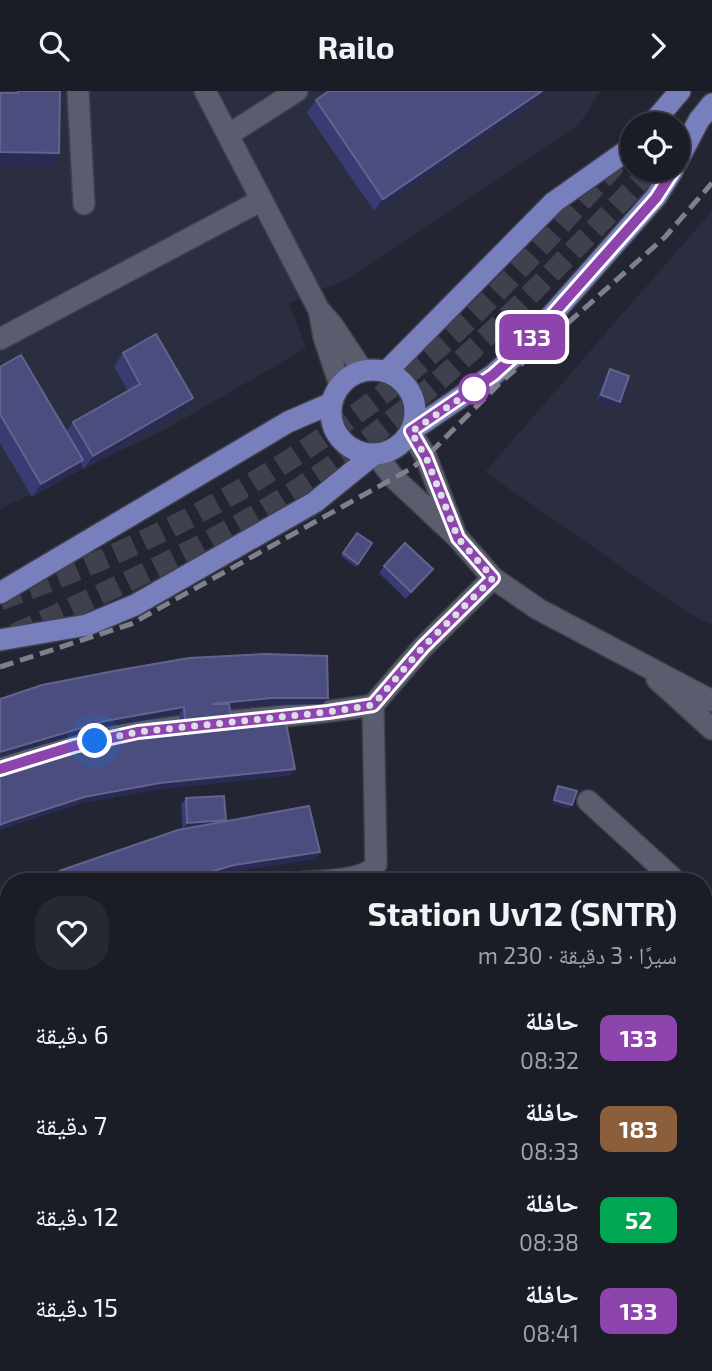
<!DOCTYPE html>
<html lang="ar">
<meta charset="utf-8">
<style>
:root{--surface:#1a1c26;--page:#272932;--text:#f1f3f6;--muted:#9fa1a7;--line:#383a43}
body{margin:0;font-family:"Exo 2","Noto Naskh Arabic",sans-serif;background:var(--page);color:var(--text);direction:rtl;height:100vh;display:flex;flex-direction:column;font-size:26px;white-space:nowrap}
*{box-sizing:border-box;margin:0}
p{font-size:23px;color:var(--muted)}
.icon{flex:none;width:38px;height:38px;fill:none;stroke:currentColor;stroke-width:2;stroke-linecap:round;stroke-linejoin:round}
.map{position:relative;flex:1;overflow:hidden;direction:ltr}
.drawer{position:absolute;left:0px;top:782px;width:712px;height:499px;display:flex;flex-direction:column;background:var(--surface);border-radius:28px 28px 0 0;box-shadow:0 2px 5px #0004,0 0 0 2px var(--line);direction:rtl}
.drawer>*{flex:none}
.badge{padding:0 14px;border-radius:10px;font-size:24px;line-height:46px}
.fabs{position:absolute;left:620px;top:21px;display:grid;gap:14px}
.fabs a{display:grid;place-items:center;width:70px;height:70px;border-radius:50%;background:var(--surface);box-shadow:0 2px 5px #0004,0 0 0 2px var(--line);font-size:35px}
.you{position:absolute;width:35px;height:35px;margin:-18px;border:5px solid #fff;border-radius:50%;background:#1a73e8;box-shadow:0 0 0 10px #1a73e833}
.map>.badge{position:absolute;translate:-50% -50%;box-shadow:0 0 0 4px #fff}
.round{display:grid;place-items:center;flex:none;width:74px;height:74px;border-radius:28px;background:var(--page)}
.head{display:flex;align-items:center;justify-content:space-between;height:119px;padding:0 35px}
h1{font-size:33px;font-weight:700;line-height:52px}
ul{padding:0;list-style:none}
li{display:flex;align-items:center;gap:21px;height:91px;padding:0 35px}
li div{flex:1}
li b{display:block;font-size:26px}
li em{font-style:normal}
li .badge{min-width:77px;font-weight:700;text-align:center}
header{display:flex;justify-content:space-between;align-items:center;height:91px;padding:0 35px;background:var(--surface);font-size:32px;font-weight:700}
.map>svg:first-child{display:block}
</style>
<header><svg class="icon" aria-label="forward" viewBox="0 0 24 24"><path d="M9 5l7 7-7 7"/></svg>Railo<svg class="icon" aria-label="search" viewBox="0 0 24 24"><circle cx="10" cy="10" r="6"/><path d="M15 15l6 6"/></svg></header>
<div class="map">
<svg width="712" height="1280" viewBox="0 0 712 1280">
<rect width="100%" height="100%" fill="#232533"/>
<path fill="#2b2d41" d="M 0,0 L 601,0 L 578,35 L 348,188 L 289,212 L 306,257 L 170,336 L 0,418 Z
M 712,120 L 712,534 L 688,522 L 485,381 Z"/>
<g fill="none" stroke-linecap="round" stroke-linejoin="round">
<path stroke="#3f414e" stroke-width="21" stroke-dasharray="21 10" stroke-linecap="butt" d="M 0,509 C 163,451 313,368 443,253 C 505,197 560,134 616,73
M 15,543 C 124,492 235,444 333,374 C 452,289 550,184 651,79"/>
<g stroke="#3f404b" stroke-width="24">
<path id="minor" d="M 78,0 L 84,113
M 205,0 L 319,219 L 333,235 L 362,279
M 228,44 L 297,0
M 320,224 L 324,246 L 340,294
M 0,248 L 262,109
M 411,341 L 426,366 L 454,439
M 376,364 L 394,387 L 458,447 L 493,487 L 538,518 L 712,610
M 657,588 L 712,638
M 0,678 C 46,663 92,648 139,641 C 217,629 296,627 373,614
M 588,710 L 677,791
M 306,791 C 324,790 367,790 376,773 L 373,614 L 423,556 L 493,487
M 704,815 L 712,822
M 0,899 L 9,893
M 0,975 L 9,974
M 704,1116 L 712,1131
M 0,1118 L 9,1108
M 344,1272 L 346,1280
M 519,1272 L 521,1280
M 129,1280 L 135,1272
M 263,1280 L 264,1272"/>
</g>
<g stroke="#3f404b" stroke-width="24">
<path id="major" d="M 652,33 L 680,0
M 677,71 L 699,29 L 712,13
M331 321a42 42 0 1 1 84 0a42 42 0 1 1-84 0Z
M 387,280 L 554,111 L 632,56
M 411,340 L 493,284 L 522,258 L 656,106 L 673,79
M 0,502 L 288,331 L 332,312
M 0,549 L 87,534 L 135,514 L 315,411 L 373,364"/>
</g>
<use href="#minor" stroke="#5a5d6d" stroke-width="21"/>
<use href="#major" stroke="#787fbd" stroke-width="21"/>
<path stroke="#7f808c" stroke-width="5" stroke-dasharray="14 7" stroke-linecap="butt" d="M 0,576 L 131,533 L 412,377 L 426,366 L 499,293 L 665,146 L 712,92"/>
</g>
<path fill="#393b72" d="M 316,9 L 533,13 L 374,120 L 307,22 Z
M 123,262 L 184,320 L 84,378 L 80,372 L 74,382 L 32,406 L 0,352 L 0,276 L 66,341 L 73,331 L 128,300 L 114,275 Z
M 610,278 L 620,311 L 615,317 L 596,311 L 606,285 Z
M 357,442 L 372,452 L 356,476 L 341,465 Z
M 384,475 L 428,485 L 406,508 L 379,482 Z
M 0,608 L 323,613 L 266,614 L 230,618 L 226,632 L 180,636 L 179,623 L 100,637 L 0,666 Z
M 186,707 L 225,730 L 320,761 L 315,768 L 229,781 L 194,791 L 38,791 L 183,739 L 181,714 Z
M 704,967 L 712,980 L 712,1078 L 704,1065 Z
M 712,1162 L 712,1238 L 704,1224 L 704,1167 Z
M 65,1272 L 91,1280 L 60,1280 Z
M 113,1272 L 128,1272 L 124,1279 Z
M 357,1272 L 405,1272 L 406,1280 L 357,1280 Z
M 467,1272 L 506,1272 L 507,1280 L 469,1280 Z"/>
<path fill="#292b53" d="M 542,0 L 533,13 L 374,120 L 383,108 Z
M 0,61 L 59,62 L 50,75 L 0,74 Z
M 601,304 L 620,311 L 615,317 L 596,311 Z
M 193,307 L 184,320 L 84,378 L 93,365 Z
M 83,369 L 74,382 L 32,406 L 41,393 Z
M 433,478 L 428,485 L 406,508 L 411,501 Z
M 271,607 L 328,607 L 323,613 L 266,614 L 207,620 L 212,613 Z
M 184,616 L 179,623 L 100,637 L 0,666 L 0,661 L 105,630 Z
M 231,625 L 226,632 L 180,636 L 185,629 Z
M 295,678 L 290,685 L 155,699 L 79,713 L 0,739 L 0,734 L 7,731 L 84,706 L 160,692 Z
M 554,709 L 572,714 L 570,718 L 552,713 Z
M 226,729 L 221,736 L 183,739 L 187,732 Z
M 320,761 L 315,768 L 229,781 L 194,791 L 175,791 L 234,774 Z
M 9,862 L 9,865 L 0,871 L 0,867 Z"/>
<path fill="#4b4d7e" stroke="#62638f" stroke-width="2" d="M 18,0 L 60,0 L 59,62 L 0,61 L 0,2 L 18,2 Z
M 329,0 L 542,0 L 383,108 L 316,9 Z
M 156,243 L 193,307 L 93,365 L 73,331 L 140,293 L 123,262 Z
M 21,264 L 83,369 L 41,393 L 0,323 L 0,276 Z
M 610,278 L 629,285 L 620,311 L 601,304 Z
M 357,442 L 372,452 L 358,473 L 343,462 Z
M 405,452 L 433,478 L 411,501 L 384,475 Z
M 264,563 L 327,565 L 328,607 L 271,607 L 212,613 L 229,613 L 231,625 L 185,629 L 184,616 L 105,630 L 0,661 L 0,608 L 42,594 L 114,580 L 189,567 Z
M 285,627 L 295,678 L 160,692 L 84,706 L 7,731 L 0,734 L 0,682 L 68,660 L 167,642 Z
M 558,695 L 577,700 L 572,714 L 554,709 Z
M 224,705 L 226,729 L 187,732 L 186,707 Z
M 309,715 L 320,761 L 234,774 L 175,791 L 38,791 L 62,779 L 178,739 Z
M 9,805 L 9,862 L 0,867 L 0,810 Z
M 704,967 L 712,980 L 712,1057 L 704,1044 Z
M 712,1162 L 712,1217 L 704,1203 L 704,1167 Z
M 9,1183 L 9,1228 L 2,1237 L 0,1236 L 0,1195 Z
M 65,1272 L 97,1272 L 91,1280 L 70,1280 L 63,1275 Z
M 180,1272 L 199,1272 L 206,1278 L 205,1280 L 173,1280 Z
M 365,1272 L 405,1272 L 406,1280 L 365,1280 Z
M 476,1272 L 506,1272 L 507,1280 L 478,1280 Z
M 556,1272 L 564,1272 L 568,1280 L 538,1280 Z
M 610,1272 L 623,1272 L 626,1280 L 597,1280 L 596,1278 Z"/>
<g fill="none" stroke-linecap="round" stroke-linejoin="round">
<g stroke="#fff" stroke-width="16">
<path id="line" d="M 0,678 L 74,655 L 138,641 L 328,621 L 373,614 L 423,556 L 493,487 L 458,447 L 426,366 L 411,340 L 493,284 L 522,258 L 656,107 L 674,79"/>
</g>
<use href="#line" stroke="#8e44ad" stroke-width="10"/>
<path stroke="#dcdde7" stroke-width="7" stroke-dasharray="0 12.6" d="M 95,650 L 138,641 L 328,621 L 373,614 L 423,556 L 493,487 L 458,447 L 426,366 L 411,341 L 474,298"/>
</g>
<circle fill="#fff" stroke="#8e44ad" stroke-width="3.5" cx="474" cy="298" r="14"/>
</svg>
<div class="fabs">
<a><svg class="icon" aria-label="locate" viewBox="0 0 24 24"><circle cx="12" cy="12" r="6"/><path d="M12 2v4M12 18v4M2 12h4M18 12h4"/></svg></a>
</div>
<div class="you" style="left:95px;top:650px"></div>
<b class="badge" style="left:532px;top:246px;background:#8e44ad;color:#fff">133</b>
<section class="drawer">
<div class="head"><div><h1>Station Uv12 (SNTR)</h1><p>سيرًا · 3 دقيقة · 230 m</p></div><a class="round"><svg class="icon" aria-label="heart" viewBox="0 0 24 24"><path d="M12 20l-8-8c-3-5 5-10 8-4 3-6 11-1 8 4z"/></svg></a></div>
<ul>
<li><span class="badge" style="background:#8e44ad;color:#fff">133</span><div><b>حافلة</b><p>08:32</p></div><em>6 دقيقة</em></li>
<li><span class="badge" style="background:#8b5e3c;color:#fff">183</span><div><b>حافلة</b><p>08:33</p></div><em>7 دقيقة</em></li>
<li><span class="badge" style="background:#00a651;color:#fff">52</span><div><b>حافلة</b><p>08:38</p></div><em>12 دقيقة</em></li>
<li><span class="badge" style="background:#8e44ad;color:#fff">133</span><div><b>حافلة</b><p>08:41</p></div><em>15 دقيقة</em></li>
</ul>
</section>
</div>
